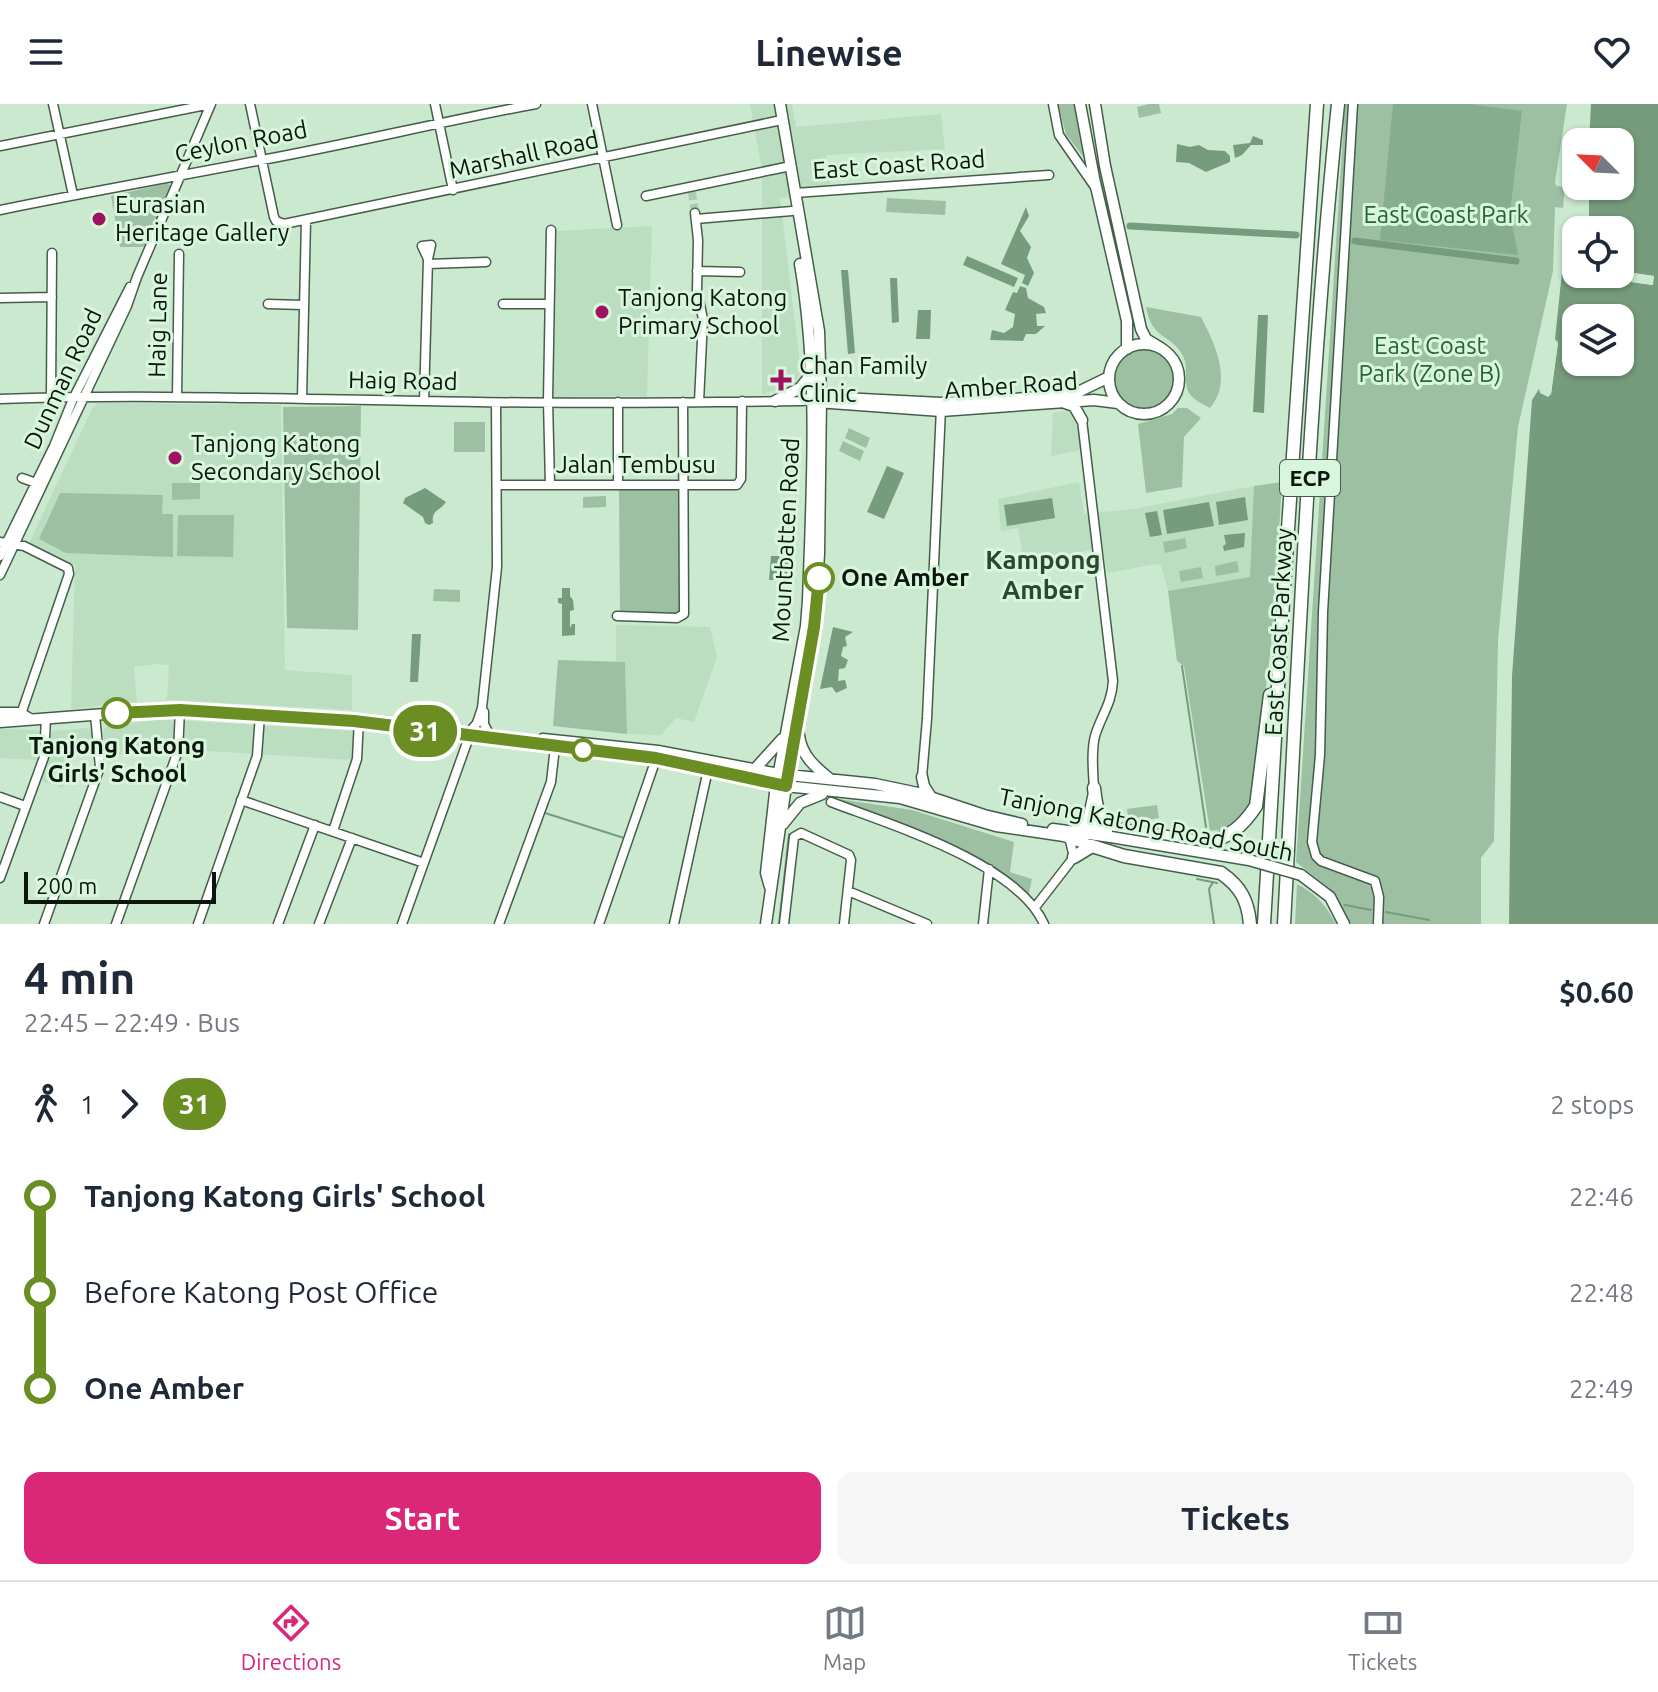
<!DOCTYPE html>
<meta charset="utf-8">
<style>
:root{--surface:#fff;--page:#f6f6f7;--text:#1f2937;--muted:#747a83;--line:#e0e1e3;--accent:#db2777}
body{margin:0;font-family:Ubuntu,sans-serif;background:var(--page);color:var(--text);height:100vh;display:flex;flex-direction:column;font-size:30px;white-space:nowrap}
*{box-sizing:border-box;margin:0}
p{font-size:26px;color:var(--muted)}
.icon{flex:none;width:44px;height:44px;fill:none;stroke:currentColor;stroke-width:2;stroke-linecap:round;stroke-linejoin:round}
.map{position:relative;height:820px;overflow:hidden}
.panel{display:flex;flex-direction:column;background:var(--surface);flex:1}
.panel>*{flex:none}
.badge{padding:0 16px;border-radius:26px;font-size:28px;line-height:52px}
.needle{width:52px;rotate:294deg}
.tools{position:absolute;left:1562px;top:24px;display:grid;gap:16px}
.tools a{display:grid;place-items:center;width:72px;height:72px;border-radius:16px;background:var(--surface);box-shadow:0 2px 6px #0004;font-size:40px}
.scale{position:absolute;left:24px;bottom:20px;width:192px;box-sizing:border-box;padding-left:8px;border:4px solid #0b160d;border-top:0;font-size:22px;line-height:28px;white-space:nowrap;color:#0b160d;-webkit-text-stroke:6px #d8f6dc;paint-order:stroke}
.map>.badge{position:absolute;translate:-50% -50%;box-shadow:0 0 0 4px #fff}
.legs{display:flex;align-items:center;gap:12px;height:88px;padding:0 24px;font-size:26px}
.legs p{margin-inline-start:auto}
.head{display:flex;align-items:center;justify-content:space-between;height:136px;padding:0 24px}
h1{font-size:44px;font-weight:700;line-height:60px}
.action{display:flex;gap:16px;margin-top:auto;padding:16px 24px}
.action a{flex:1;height:92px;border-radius:16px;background:var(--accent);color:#fff;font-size:32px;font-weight:700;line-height:92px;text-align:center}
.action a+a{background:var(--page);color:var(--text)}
ul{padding:0 24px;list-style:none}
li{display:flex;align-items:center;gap:28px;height:96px;font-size:30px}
li i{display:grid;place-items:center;width:12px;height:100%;margin:0 10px;background:currentColor}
li i::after{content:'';width:20px;height:20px;margin:-10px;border:6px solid;border-radius:50%;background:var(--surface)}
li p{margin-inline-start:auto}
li:first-child i{background:linear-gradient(#0000 50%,currentColor 0)}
li:last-child i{background:linear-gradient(currentColor 50%,#0000 0)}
header{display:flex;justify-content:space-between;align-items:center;height:104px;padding:0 24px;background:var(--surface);font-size:36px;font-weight:700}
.tab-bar{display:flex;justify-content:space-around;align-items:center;height:112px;border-top:2px solid var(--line);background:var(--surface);font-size:22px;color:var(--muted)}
.tab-bar a{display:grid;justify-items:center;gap:4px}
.tab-bar .on{color:var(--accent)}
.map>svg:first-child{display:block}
</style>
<header><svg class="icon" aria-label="menu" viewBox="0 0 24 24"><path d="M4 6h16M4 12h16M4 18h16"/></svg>Linewise<svg class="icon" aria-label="heart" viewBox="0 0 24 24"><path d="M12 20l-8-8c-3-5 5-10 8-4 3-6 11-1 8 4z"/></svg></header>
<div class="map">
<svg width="1658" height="820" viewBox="0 0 1658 820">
<rect width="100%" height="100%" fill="#cbe9cf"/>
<path fill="#badebf" d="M 750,0 L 792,0 L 796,23 L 941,10 L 945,45 L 826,51 L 831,87 L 780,94 L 801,269 L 790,283 L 762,290 L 762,66 Z
M 652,122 L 647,292 L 556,293 L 553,290 L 557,127 Z
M 98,299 L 281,301 L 285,566 L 352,571 L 352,606 L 167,596 L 169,561 L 156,560 L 134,563 L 137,598 L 71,605 L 75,461 L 31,440 L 30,437 L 93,303 Z
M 1067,307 L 1075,310 L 1081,346 L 1051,352 L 1053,309 Z
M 1079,378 L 1084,410 L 1133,405 L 1254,382 L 1251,473 L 1168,487 L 1161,461 L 1156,460 L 1107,469 L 1103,446 L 1088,446 L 1025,464 L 1018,424 L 1001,427 L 998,395 Z
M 616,521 L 710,523 L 717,553 L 694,618 L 676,614 L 661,631 L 627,630 L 625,559 L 616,558 Z
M 160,615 L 354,627 L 352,656 L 175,645 L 106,652 L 103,626 L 106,623 Z
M 88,624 L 93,628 L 93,638 L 75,648 L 62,684 L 39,676 L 49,654 L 50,630 L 53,627 Z
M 0,625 L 37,626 L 40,629 L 37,656 L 0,654 Z"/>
<path fill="#9dc0a3" d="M 1058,0 L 1076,0 L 1084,54 L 1066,30 Z
M 1149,0 L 1159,0 L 1161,9 L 1139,14 L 1137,3 Z
M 1345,0 L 1567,0 L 1555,78 L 1556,82 L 1565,83 L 1563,104 L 1555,103 L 1553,167 L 1518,323 L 1498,536 L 1494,737 L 1481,754 L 1481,820 L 1351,820 L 1329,784 L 1296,758 Z
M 168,79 L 171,83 L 148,138 L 143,143 L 120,143 L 111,92 Z
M 887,94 L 946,97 L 945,111 L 886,108 Z
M 1146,203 L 1201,213 C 1215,240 1233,277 1210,304 C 1202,300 1194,296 1189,289 C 1183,278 1189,264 1183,252 C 1171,229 1152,237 1146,203 Z
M1114 275a30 30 0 1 1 60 0a30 30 0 1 1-60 0Z
M 361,302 L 358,526 L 287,524 L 283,303 Z
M 1178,304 L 1187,304 L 1201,314 L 1184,333 L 1182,383 L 1146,389 L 1138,320 L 1172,310 Z
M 454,318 L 485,318 L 485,348 L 454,348 Z
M 849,324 L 870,334 L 866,344 L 845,334 Z
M 843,337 L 864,347 L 860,357 L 839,347 Z
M 1282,378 L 1273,525 L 1252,699 L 1230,725 L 1210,727 L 1184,562 L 1177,557 L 1168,487 L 1250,473 L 1254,382 Z
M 172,379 L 200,379 L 200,395 L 172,396 Z
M 681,385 L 680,512 L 620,509 L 619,386 Z
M 60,389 L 163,391 L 162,410 L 173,410 L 173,453 L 66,449 L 39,435 Z
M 606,392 L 606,403 L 583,404 L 583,393 Z
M 178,411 L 234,411 L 233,453 L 177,452 Z
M 1185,434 L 1187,444 L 1165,449 L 1163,438 Z
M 1237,457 L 1239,468 L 1216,472 L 1215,462 Z
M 1201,463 L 1203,474 L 1181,478 L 1179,467 Z
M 434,485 L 460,486 L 460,498 L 433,497 Z
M 558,556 L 625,558 L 627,630 L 553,622 Z
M 838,695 L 912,706 L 1014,738 L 1010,768 L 1032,775 L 1028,793 L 979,757 Z
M 1157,701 L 1159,714 L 1129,719 L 1127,705 Z
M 1297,780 C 1316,790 1326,801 1336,820 L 1295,820 Z"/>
<path fill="#86ad8d" d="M 1393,0 L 1470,0 L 1522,7 L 1510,109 L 1518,151 L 1380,136 Z"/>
<path fill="#769c7d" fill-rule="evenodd" d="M 1591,0 L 1658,0 L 1658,820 L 1509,820 L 1512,572 L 1532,296 L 1539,285 L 1540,289 L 1551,290 L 1558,239 L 1555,235 L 1562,168 L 1652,181 L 1654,172 L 1620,167 L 1620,126 L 1589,126 L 1589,82 L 1620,82 L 1620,38 L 1589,38 ZM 1576,214 L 1620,214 L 1620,258 L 1576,258 Z
M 1253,32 L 1263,36 L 1263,41 L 1251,41 L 1242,51 L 1235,54 L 1233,41 L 1250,39 Z
M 1177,40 L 1190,43 L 1199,41 L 1208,46 L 1225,47 L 1230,52 L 1230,58 L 1206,68 L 1189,59 L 1176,58 Z
M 1026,103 L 1029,112 L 1020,127 L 1031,143 L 1027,154 L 1034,169 L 1028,182 L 1022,179 L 1025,171 L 1001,160 Z
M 967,152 L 1018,174 L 1014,183 L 963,161 Z
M 841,166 L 848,166 L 855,249 L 848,250 Z
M 890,174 L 897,174 L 899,218 L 892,219 Z
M 1020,182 L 1026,184 L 1028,194 L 1044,203 L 1046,209 L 1036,210 L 1037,222 L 1045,222 L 1036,230 L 1026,230 L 1023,237 L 990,236 L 992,226 L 1004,229 L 1013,223 L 1015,210 L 1005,206 L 1013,188 L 1017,189 Z
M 918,206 L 931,206 L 930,235 L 916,235 Z
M 1258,211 L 1268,211 L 1264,309 L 1253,308 Z
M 887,362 L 904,369 L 884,415 L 867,408 Z
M 425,384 L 446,398 C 440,407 431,406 433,419 L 429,421 L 425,419 L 423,413 L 403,399 L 405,394 Z
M 1245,393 L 1248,416 L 1219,421 L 1216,398 Z
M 1052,394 L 1055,414 L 1007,422 L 1004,401 Z
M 1209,398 L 1214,422 L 1167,430 L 1163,406 Z
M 1157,407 L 1162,431 L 1150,433 L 1145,409 Z
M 1245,429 L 1244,443 L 1224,447 L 1223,442 L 1226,440 L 1224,431 Z
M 771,452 L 789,452 L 787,476 L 769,476 Z
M 562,484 L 570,484 L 570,492 L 573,496 L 574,506 L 570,507 L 570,524 L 572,520 L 575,520 L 575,531 L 562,532 L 562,500 L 558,499 L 558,494 L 562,494 Z
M 833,523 L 853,528 L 845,533 L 847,542 L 843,543 L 841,552 L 848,556 L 845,564 L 839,565 L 838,577 L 845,576 L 847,584 L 836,589 L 832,583 L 820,585 Z
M 412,530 L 421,530 L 418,578 L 410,578 Z"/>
<path fill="#cbe9cf" d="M 1567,165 L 1576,166 L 1576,170 L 1603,170 L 1650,176 L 1618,170 L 1620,167 L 1654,172 L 1653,181 L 1567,169 Z
M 1551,234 L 1558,238 L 1551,290 L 1548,293 L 1540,289 L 1541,281 L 1545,289 L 1548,288 L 1554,240 Z"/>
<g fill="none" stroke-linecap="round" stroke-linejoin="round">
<path stroke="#769c7d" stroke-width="2" d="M 1182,562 L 1206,723
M 545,709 L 624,734
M 1197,775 L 1217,779
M 1213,778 L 1209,785 L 1214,820
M 1345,801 L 1371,806
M 1386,808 L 1429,816
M 779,820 L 789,730"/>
<path stroke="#769c7d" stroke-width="7" d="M 1130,122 L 1296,131
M 1355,137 L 1516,157"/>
<path stroke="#aec9b2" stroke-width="8" stroke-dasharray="8 4" stroke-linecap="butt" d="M 692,88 L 695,109"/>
<g stroke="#445f49" stroke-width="11">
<path id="minor" d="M 53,0 L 73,91
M 250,0 L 274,113 L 276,117 L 284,120 L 777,17
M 435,0 L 453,86
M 592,0 L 617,121
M 1053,0 L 1059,31 L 1095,83
M 1353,0 L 1323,508 L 1320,651 L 1312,738 L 1316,752 L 1321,757 L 1375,777 L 1379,793 L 1378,820
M 0,42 L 211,0
M 795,89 L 1049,71
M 646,92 L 786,63
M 0,106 C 87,88 175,73 262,56 C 354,39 444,17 536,0
M 695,109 L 698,136 L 697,187 L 703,215 L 699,298
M 696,115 L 792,107
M 428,155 L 422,142 L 431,141
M 428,160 L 486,158
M 697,167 L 740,168
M 0,194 L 52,193
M 268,200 L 303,201
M 503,200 L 549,200
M 51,293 L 52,149
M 177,293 L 179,150
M 0,295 C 142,290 284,295 426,297 C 551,300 677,299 803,297 L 812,292
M 302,295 L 306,116
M 424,297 L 428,155 L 431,141
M 1082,316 L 1113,577 C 1112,599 1101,612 1095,632 C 1091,648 1093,667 1094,684
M 22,374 L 36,379
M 497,381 L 737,381 L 741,375 L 742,297
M 550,381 L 548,297 L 551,126
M 618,381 L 618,298
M 0,438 L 24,442 L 68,464 L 69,470 L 20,613
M 0,452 L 54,342 L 73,295 L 130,183
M 0,471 L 127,202 L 137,173 L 211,0
M 617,512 L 677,514 L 684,510 L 683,298
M 484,608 L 484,620 L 488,628
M 471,626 L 477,619 L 482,604 L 497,463 L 496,299
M 922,673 L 927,615 L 941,304
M 0,693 L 25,702
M 241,696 L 424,759
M 831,698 C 891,721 1017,759 1044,820
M 333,727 L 357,655 L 359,615
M 0,774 L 44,653 L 46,614
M 848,787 L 927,820
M 1036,802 L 1074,753 L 1069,733
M 44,820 L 100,663 L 95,611
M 116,820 L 178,647 L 180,606
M 198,820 L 257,652 L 260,611
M 278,820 L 315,721
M 319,820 L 352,734
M 402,820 L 469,633
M 499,820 L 551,678 L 555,643
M 599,820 L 657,652
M 674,820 L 709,661
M 784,820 L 794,733 L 801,729 L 849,751 L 851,756 L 844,820
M 983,820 L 989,765"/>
</g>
<g stroke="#445f49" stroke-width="13">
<path id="major" d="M 1080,0 L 1094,74 L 1127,217 L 1127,245
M 1095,0 L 1105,62 L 1141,225 L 1146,235 L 1161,244
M1109 275a35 35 0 1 1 70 0a35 35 0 1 1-70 0Z
M 822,293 L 941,299 L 1002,296 L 1074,290 L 1109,273
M 775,297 L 800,284 L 812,269
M 817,298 L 941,307 L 1094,296 L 1118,299
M 1065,299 L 1074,302 L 1082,316
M 0,609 L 20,609 L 30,615
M 0,618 L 157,606 L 354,617 L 656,654 L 776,681 L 900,694 L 996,722 L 1064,732 L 1092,742
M 799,631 C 801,651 815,663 830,675
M 543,635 L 658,647 L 779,670 L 875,680 L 918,689 L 984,711 L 1022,720
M 754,666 L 782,635
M 922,673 L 924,682 L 931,693
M 783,720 L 800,699 L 822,690
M 1077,723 L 1089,712 L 1093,693
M 1053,725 L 1111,733
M 1301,771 L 1330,793 L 1344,820
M 770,783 L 766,769 L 775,689 L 806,522 L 808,496 C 812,384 819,271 800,160
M 766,820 L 786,682 L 814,523 L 819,450 L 821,293 L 819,227 L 780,0"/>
</g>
<g stroke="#445f49" stroke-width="15">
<path id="highway" d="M 1094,684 C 1096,702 1097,716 1115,724
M 1083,720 L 1205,739 C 1229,734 1243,722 1256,702 L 1270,591
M 1074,753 L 1092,742 L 1124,752 L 1221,769 C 1241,783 1248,797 1250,820
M 1264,820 L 1283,498 L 1317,0
M 1284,820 C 1299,547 1310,272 1338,0"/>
</g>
<use href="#minor" stroke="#fff" stroke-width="8"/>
<use href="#major" stroke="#fff" stroke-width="10"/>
<use href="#highway" stroke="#fff" stroke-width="12"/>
<g stroke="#445f49" stroke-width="13" stroke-linecap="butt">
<path id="major-bridge" d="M 1111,733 L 1249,756 L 1301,771"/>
</g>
<use href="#major-bridge" stroke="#fff" stroke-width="10"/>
</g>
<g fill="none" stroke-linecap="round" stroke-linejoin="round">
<g stroke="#fff" stroke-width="18">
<path id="line-1" d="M 117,609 L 180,606 L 354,617 L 656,654 L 786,682 L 814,523 L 819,474"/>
</g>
<use href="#line-1" stroke="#6b8e23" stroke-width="12"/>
</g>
<g fill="#9d1261" stroke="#d8f6dc" stroke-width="3">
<circle cx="99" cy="115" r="8"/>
<circle cx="602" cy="208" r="8"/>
<path d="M777 264h8v8h8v8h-8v8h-8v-8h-8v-8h8z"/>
<circle cx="175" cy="354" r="8"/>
</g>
<g fill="#fff" stroke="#6b8e23" stroke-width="4">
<circle cx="819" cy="474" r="14"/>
<circle cx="117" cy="609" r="14"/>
<circle cx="583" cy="646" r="10"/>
</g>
<g text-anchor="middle" stroke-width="6" stroke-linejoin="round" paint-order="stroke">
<rect fill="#d8f6dc" stroke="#48594b" stroke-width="2" x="1280" y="356" width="60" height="36" rx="6"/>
<g font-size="22" font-weight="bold" fill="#0b160d">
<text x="1310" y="382">ECP</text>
</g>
<g font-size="24" fill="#0b160d" stroke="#d8f6dc">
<text transform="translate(241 38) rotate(-11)" y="8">Ceylon Road</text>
<text transform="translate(524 51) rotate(-12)" y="8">Marshall Road</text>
<text transform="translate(899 61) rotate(-4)" y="8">East Coast Road</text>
<text transform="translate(158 221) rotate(-89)" y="8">Haig Lane</text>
<text transform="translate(63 275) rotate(-65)" y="8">Dunman Road</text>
<text transform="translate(403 277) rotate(1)" y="8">Haig Road</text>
<text transform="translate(1011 282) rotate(-4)" y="8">Amber Road</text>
<text x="636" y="369">Jalan Tembusu</text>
<text transform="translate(786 436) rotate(-87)" y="8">Mountbatten Road</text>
<text transform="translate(1279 528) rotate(-87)" y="8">East Coast Parkway</text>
<text transform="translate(1146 721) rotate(11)" y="8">Tanjong Katong Road South</text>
</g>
<g font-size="24" fill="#0b160d" stroke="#d8f6dc" text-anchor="start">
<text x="115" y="109">Eurasian<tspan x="115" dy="28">Heritage Gallery</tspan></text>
<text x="618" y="202">Tanjong Katong<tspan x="618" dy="28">Primary School</tspan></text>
<text x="799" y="270">Chan Family<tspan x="799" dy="28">Clinic</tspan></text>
<text x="191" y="348">Tanjong Katong<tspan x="191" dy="28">Secondary School</tspan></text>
</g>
<g font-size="24" fill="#2a6338" stroke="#d8f6dc">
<text x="1446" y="119">East Coast Park</text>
<text x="1430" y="250">East Coast<tspan x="1430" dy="28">Park (Zone B)</tspan></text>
</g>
<g font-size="24" font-weight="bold" fill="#0b160d" stroke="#d8f6dc" text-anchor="start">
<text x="841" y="482">One Amber</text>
<text x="117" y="650" text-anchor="middle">Tanjong Katong<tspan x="117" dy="28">Girls' School</tspan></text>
</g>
<g font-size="26" font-weight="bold" fill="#2c4631" stroke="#d8f6dc">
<text x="1043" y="465">Kampong<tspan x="1043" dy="30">Amber</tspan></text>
</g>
</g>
</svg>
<div class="tools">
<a><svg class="needle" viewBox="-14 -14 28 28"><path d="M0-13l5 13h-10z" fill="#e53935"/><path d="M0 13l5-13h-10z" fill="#747a83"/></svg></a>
<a><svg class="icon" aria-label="locate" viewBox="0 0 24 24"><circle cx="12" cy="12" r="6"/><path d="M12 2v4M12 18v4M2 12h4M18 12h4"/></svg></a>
<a><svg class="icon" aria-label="layers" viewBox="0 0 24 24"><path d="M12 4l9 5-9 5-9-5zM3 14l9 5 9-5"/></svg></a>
</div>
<div class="scale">200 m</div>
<b class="badge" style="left:425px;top:627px;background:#6b8e23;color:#fff">31</b>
</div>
<section class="panel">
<div class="head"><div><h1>4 min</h1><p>22:45 – 22:49 · Bus</p></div><b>$0.60</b></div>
<div class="legs"><svg class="icon" aria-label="walk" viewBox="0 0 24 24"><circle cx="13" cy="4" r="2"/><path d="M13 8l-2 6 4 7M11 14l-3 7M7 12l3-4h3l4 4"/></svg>1<svg class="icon" aria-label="forward" viewBox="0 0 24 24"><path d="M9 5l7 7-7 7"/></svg><b class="badge" style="background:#6b8e23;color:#fff">31</b><p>2 stops</p></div>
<ul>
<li><i style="color:#6b8e23"></i><b>Tanjong Katong Girls' School</b><p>22:46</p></li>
<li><i style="color:#6b8e23"></i><span>Before Katong Post Office</span><p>22:48</p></li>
<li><i style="color:#6b8e23"></i><b>One Amber</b><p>22:49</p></li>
</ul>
<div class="action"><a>Start</a><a>Tickets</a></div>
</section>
<nav class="tab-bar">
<a class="on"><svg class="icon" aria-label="directions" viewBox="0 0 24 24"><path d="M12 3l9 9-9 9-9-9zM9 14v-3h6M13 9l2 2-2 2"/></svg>Directions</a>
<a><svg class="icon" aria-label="map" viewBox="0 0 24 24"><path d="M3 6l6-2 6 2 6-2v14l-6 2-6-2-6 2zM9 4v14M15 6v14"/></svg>Map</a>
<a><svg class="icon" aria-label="tickets" viewBox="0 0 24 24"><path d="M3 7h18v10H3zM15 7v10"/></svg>Tickets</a>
</nav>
